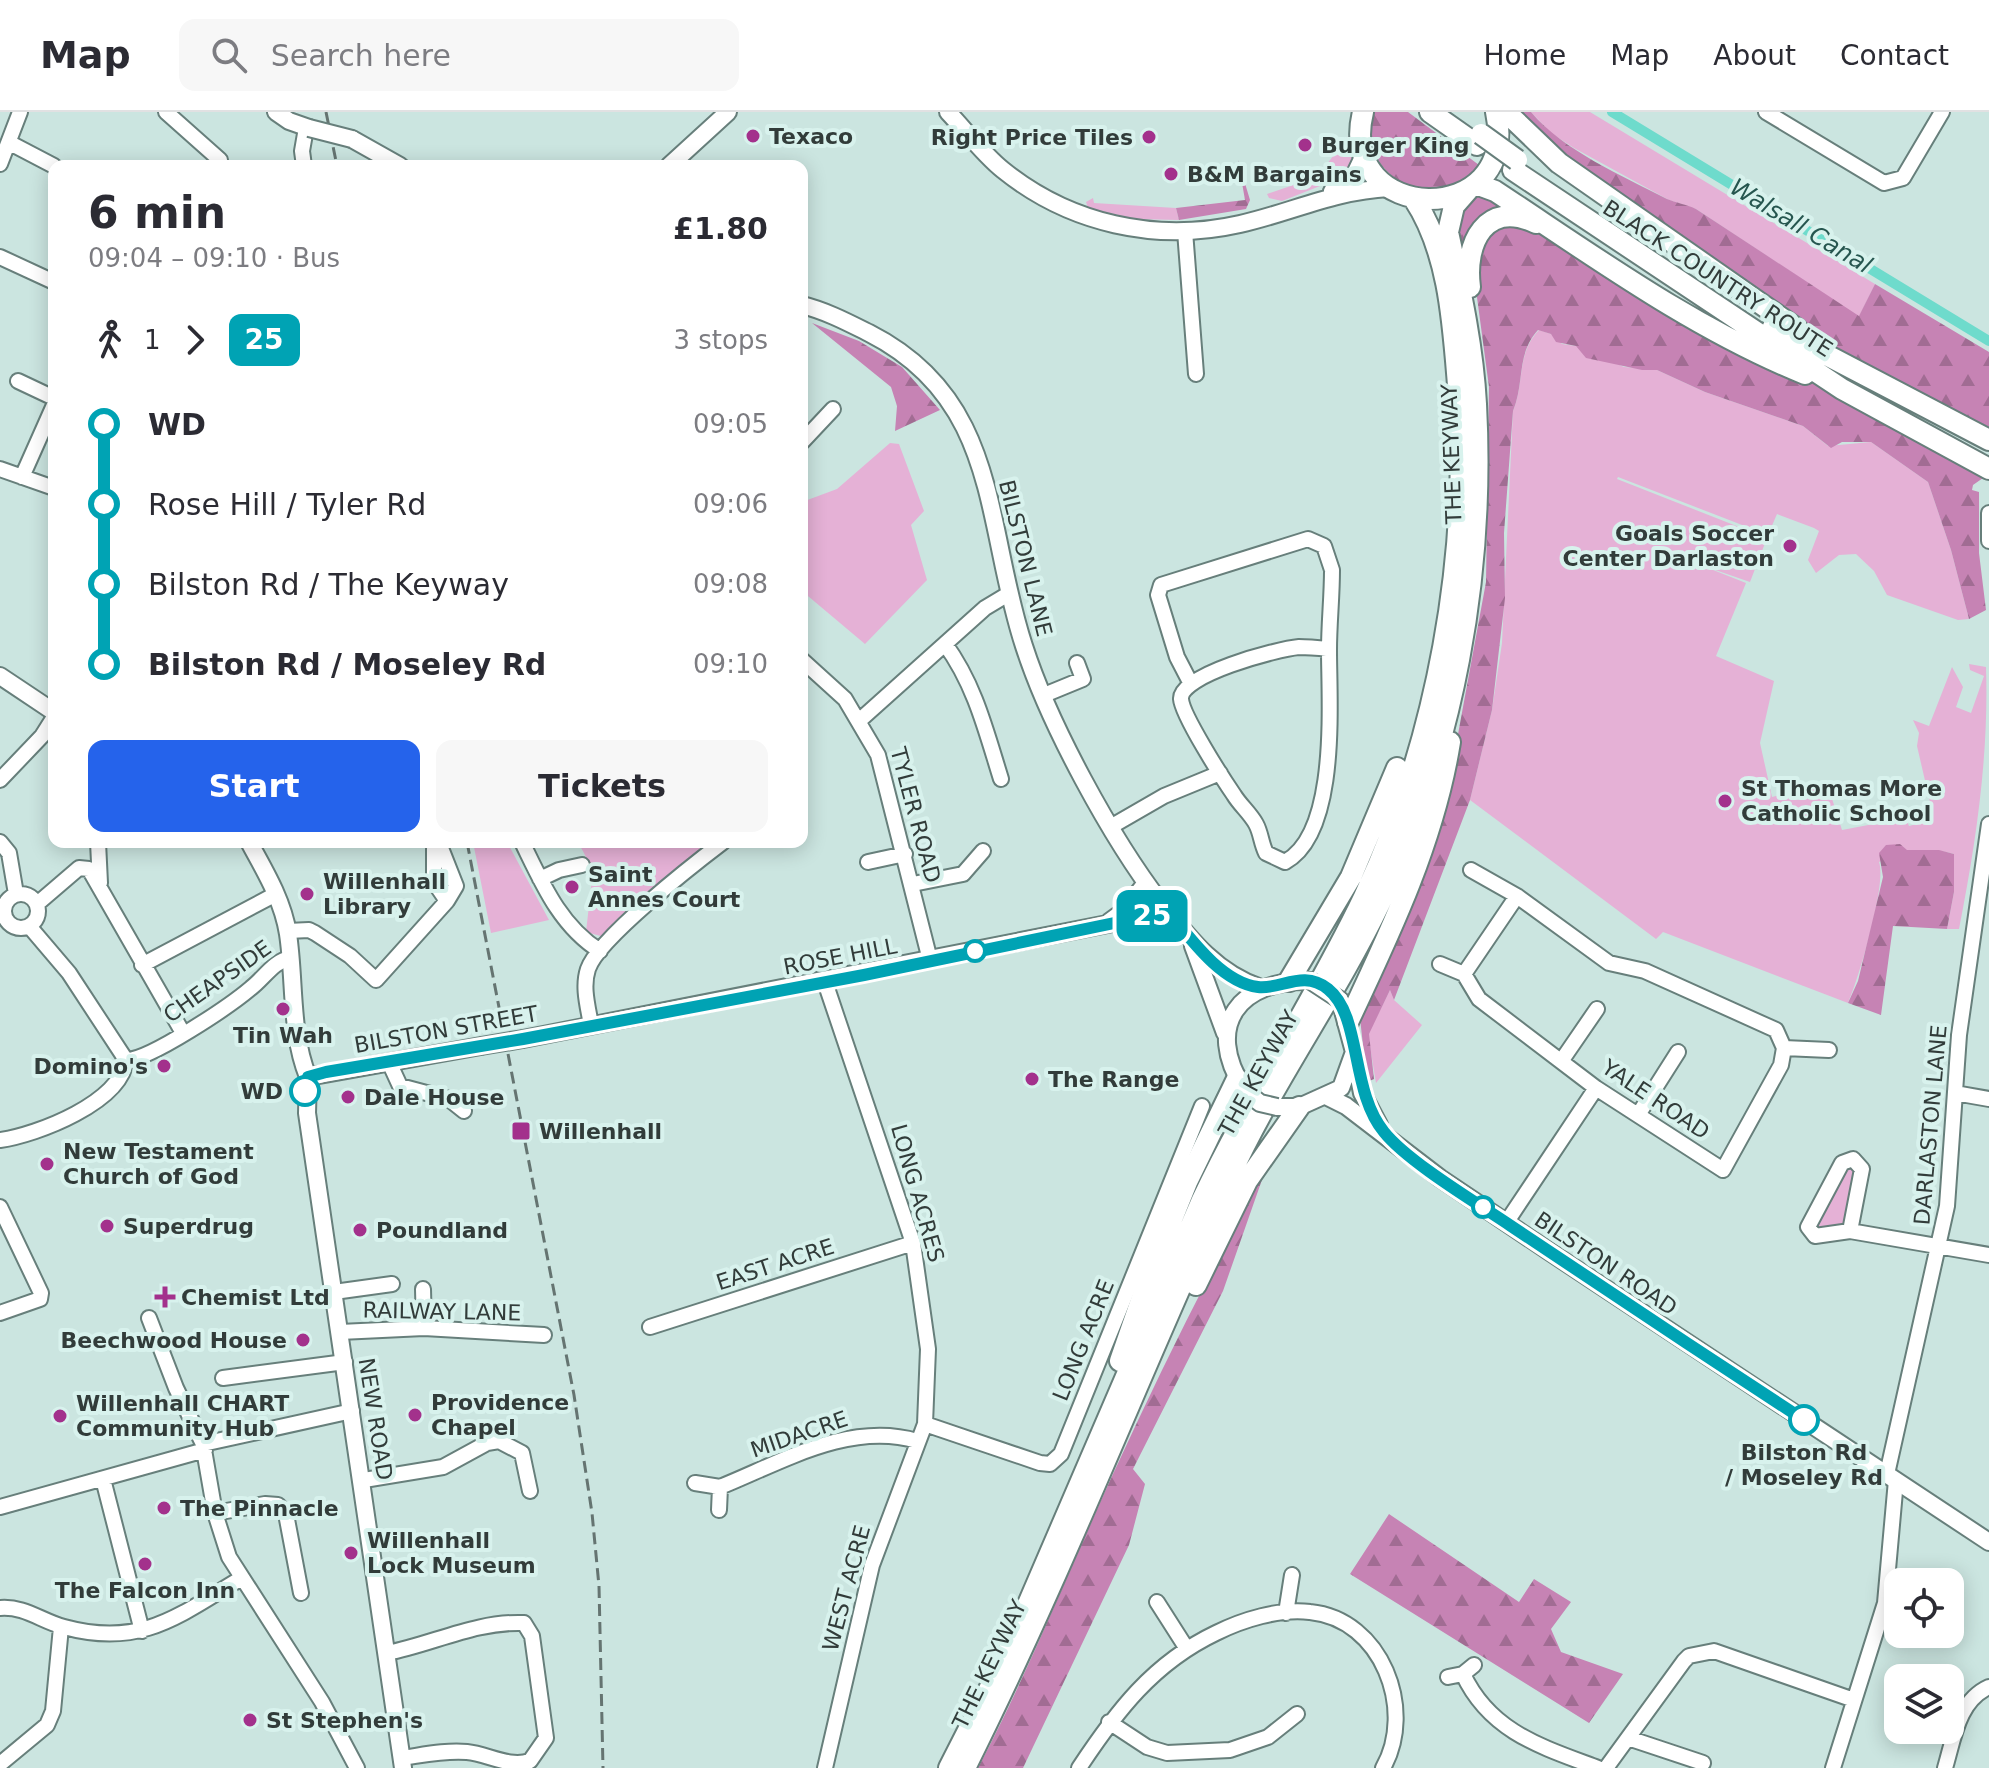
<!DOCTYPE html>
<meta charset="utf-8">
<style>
:root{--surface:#fff;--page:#f7f7f7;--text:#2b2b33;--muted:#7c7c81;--line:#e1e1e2;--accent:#2563eb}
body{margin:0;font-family:"DejaVu Sans",sans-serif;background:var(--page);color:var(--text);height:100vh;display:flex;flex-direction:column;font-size:30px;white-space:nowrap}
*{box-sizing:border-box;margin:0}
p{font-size:26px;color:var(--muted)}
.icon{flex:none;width:44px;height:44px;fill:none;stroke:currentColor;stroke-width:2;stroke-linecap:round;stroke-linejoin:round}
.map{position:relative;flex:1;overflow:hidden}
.drawer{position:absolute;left:48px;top:48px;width:760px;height:688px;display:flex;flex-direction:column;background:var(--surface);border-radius:16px;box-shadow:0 4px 20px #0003}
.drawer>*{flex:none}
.badge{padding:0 16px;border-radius:12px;font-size:28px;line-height:52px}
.tools{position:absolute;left:1884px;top:1456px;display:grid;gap:16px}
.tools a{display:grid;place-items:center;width:80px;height:80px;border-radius:16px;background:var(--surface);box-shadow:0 4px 20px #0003;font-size:40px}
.map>.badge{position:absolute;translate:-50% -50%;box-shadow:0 0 0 4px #fff}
.legs{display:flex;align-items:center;gap:12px;height:88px;padding:0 40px;font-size:26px}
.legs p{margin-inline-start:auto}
.head{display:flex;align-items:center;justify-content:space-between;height:136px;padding:0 40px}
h1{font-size:44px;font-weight:700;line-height:60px}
.primary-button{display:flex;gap:16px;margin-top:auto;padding:16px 40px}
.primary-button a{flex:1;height:92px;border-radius:16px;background:var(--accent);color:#fff;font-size:32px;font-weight:700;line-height:92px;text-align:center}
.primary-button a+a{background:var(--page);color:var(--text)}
ul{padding:0 40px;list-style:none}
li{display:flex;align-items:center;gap:28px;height:80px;font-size:30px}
li i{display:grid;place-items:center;width:12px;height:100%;margin:0 10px;background:currentColor}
li i::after{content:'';width:20px;height:20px;margin:-10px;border:6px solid;border-radius:50%;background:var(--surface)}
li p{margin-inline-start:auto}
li:first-child i{background:linear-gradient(#0000 50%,currentColor 0)}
li:last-child i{background:linear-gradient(currentColor 50%,#0000 0)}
header{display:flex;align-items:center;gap:48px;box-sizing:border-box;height:112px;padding:0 40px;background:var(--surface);border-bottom:2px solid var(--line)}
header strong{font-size:38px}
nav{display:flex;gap:44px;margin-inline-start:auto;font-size:28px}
.search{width:560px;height:72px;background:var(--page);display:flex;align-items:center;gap:20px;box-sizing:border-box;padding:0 28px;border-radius:16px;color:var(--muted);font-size:30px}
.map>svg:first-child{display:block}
</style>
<header>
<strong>Map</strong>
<div class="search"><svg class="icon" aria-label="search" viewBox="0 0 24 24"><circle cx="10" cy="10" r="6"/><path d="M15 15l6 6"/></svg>Search here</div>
<nav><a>Home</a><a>Map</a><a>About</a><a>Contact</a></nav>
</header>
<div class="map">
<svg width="1989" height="1656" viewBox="0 0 1989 1656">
<defs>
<pattern id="forest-firs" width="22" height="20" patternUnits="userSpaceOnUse" patternTransform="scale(2)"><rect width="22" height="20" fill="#c683b4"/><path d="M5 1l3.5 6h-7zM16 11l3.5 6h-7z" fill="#a16c93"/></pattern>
</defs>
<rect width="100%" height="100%" fill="#cbe5e0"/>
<path fill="#e5b1d6" d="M 1531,0 L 1590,0 L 1875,172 L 1859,205 L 1696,97 L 1669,88 L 1574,36 L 1551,21 Z
M 1350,22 L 1353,47 L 1343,65 L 1282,89 L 1269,86 L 1267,82 L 1317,65 Z
M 1093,86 L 1094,91 L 1176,96 L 1179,108 L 1135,107 L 1088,96 L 1086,90 Z
M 1539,218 L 1551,222 L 1562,232 L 1576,234 L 1624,255 L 1657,258 L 1705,280 L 1803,314 L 1828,334 L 1871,330 L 1928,370 L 1951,438 L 1969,507 L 1958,508 L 1887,483 L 1874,459 L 1856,442 L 1839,443 L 1816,461 L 1808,448 L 1819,419 L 1814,416 L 1777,402 L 1768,423 L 1618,365 L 1617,367 L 1767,426 L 1750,470 L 1698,452 L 1746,471 L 1716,544 L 1774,569 L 1760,631 L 1772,685 L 1827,671 L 1842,718 L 1900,707 L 1907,709 L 1909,714 L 1924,710 L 1923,706 L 1933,703 L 1917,634 L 1919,621 L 1913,608 L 1929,614 L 1952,555 L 1963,575 L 1956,595 L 1971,601 L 1984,564 L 1970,558 L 1969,552 L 1986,555 C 1989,643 1976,731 1959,817 L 1947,817 L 1954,780 L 1954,742 C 1927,734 1904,739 1879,750 C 1887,772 1859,866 1848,891 L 1663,820 L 1656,827 L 1470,688 L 1492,598 L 1502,531 L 1513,299 C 1525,270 1516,242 1539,218 Z
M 890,331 L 899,332 L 924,399 L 911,413 L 927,468 L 865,532 L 802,479 L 802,390 L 837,377 Z
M 473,730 L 507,730 L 549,808 L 491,821 Z
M 578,730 L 715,730 L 608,826 L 586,820 L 593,758 Z
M 1390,878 L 1394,888 L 1422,913 L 1376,971 L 1368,922 Z
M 1845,1054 L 1851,1054 L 1855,1060 L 1845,1115 L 1817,1119 L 1814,1111 Z"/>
<path fill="url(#forest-firs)" d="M 1372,0 L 1408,0 L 1479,53 C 1448,90 1390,83 1373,37 C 1368,26 1371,12 1372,0 Z
M 1518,0 L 1531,0 C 1564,39 1621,63 1667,87 C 1676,91 1686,92 1696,97 L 1859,204 L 1875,172 L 1989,240 L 1989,315 L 1851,247 L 1651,103 L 1572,52 Z
M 1238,48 L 1250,88 L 1246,97 L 1179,108 L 1176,96 L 1245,88 Z
M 1480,84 L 1510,99 L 1463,155 L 1456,105 L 1473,85 Z
M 1527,111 L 1983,366 L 1973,373 L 1972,378 L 1979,380 L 1979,441 L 1986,498 L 1969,507 L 1951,438 L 1928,370 L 1871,330 L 1842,330 L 1831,336 L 1803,314 L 1705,280 L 1657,258 L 1642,258 L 1586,246 L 1576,234 L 1556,230 L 1551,222 L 1538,218 C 1516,242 1525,270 1513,299 L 1504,421 L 1505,486 L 1492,598 L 1470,688 L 1394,888 L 1390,878 L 1369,922 L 1374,967 L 1367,970 L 1360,906 L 1454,644 L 1486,470 L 1489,275 L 1472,148 L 1497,113 Z
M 812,211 L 859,229 L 902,255 L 940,298 L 895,319 L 897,294 L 891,275 Z
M 1900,732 L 1907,738 L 1939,738 L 1954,742 L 1954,780 L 1947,817 L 1893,814 L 1881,903 L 1848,891 L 1858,869 L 1883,765 L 1879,741 L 1886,733 Z
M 1264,1062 L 1223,1179 L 1133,1357 L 1145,1372 L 1129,1433 L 1023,1656 L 978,1656 C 1028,1561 1068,1460 1113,1362 C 1160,1260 1209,1160 1264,1062 Z
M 1389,1402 L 1519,1490 L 1534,1467 L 1571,1490 L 1551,1517 L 1561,1540 L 1623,1562 L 1589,1611 L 1350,1462 Z"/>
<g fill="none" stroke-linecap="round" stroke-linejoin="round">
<path stroke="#6edbcc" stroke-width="10" d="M 1612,0 L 1989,229"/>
<g stroke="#677f7b" stroke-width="18">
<path id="minor" d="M 166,0 L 220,48
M 1766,0 L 1884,71 L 1903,66 L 1942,0
M 10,31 L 54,54
M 0,52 L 20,0
M 304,54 L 302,39 L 306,16
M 1185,119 L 1196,262
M 0,145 L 54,170
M 18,269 L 54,286
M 802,330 L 833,297
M 0,357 L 54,376
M 22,365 L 54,293
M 1989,401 L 1989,429
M 945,532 C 975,573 986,619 1001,667
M 802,548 L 845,587 L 878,643 L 930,848
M 1191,572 L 1177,545 L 1158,483 L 1161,473 L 1308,427 L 1324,434 L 1332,458 C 1332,485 1329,511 1329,538 C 1329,591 1339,721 1285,750 L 1266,741 C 1261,731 1261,721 1256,712 C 1250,701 1240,693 1234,683 C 1223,667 1182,603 1181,587 C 1179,563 1277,537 1299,535 C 1309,535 1319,536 1329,537
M 1044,583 L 1083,567 L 1077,551
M 860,608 L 985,496 L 1010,481
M 0,668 L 42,624 L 54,605
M 1112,714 L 1164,684 L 1220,661
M 0,730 L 9,741 L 16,782
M 98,730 L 100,771
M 522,730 C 542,771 560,814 600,839
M 868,750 L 905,742
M 1471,758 L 1517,784
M 540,767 L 559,758 L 582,753
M 913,772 L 963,762 L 983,739
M4 799a17 17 0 1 1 34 0a17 17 0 1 1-34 0Z
M 1517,784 L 1609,851 L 1645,859 L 1776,918 L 1784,936 L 1781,953 L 1723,1058 L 1596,976 L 1479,887 L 1464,862 Z
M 37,792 L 79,756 L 89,757 L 183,921
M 29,814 L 69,861 L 126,948
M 288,819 L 309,818 L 315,821 L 350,844 L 376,868 L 447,789 L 434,770 L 434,737 L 441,736 L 456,774 L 447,789
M 1440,852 L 1464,862
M 142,853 L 276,782
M 591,913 C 588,895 582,875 588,857 C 598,827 694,752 723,730
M 1784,936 L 1829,938
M 126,948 C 150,948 231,893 251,876 C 264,866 274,849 290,846
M 1562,948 L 1597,897
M 389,950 L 400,974 L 449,987 L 464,999
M 1955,981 L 1989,987
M 1638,1003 L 1678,940
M 0,1028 C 37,1023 122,990 126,948
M 0,1095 L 41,1181 L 40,1187 L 0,1201
M 1506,1111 L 1596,976
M 1850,1119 L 1862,1057 L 1853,1047 L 1842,1051 L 1808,1115 L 1815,1124 L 1850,1119 L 1989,1143
M 423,1177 L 424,1216
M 334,1180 L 392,1172
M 149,1206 L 176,1276 L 203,1332 L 215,1401 L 229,1445 L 322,1590 L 357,1656
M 650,1215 L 913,1131
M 340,1220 L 424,1216 L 544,1223
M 223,1266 L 345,1250
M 925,1312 L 1040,1351 L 1050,1352 L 1061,1342 L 1202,994
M 203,1332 L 352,1299
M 1887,1362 L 1947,1094 L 1959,923 L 1989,712
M 103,1367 L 142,1519
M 364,1368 L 443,1355 L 487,1331 L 499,1329 L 522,1341 L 530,1379
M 695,1371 L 720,1375
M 0,1395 L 205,1338
M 719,1398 L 720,1375 C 782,1350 850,1309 917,1329
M 215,1401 L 265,1392 L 278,1393 L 286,1402 L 301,1481
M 1157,1490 L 1187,1537
M 0,1496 C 25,1494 41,1509 64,1515 C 141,1536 178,1504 240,1467
M 1286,1501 L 1292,1463
M 387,1541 C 433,1532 476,1509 524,1511 L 532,1524 L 546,1626 L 530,1649 C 509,1656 488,1642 467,1640 C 445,1638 423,1643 401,1646
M 1463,1562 C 1490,1620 1542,1635 1598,1656
M 1448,1565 L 1463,1562 L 1474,1553
M 1109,1610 L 1147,1635 L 1167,1641 L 1230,1638 L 1268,1625 L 1297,1602
M 1628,1626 L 1703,1651
M 0,1652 L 47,1613 L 53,1599 L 61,1515
M 825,1656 L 872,1453 L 925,1312 L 928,1237 L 913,1131 L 825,870
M 1079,1656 C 1116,1600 1153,1551 1216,1521 C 1242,1508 1280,1496 1310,1500 C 1382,1507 1416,1598 1383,1656
M 1606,1656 L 1684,1549 L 1689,1544 L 1714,1539 L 1854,1588
M 1833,1656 L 1885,1491 L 1896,1368
M 1945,1656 C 1954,1626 1958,1589 1989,1575"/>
</g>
<g stroke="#677f7b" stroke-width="20">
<path id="major" d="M 276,0 L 289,9 L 309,16
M 948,0 C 966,19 983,42 1003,58 C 1070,112 1156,131 1240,112 C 1293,100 1333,79 1389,76
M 352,27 L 400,54
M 669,54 L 728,0
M 1332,79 L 1353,66 L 1364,43
M 802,193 C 826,199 847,210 869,221 C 1001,288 984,413 1024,534 C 1049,612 1111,726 1161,791 C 1189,826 1217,862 1261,876
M 0,564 L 54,600
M 249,730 C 265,759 283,789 288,822 C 295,868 290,921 308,965
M 1109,810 L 1124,799 L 1146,771
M 1193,834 L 1225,921
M 523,927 L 1153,803 L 1171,803
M 1355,946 L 1362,981 L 1379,1013
M 308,965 L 307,1001 L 403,1656
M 308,965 L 481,934
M 1244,977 C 1203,913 1240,867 1311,869
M 1328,985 L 1346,994 L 1440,1066 L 1547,1138 L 1989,1430
M 1277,995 L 1299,995 L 1341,976 L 1354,940 L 1340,888"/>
</g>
<g stroke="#677f7b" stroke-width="24">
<path id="highway" d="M 1363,0 C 1335,113 1521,119 1496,0
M 1430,0 L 1477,33
M 1506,0 L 1559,51 L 1797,217
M 1513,58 L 1842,277 L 1989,357
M 1476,72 L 1495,79 C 1595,145 1694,217 1805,262
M 1470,175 C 1464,131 1486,87 1536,111
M 1773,215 L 1989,328
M 1289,869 L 1351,765 L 1397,656
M 1348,910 C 1391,819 1434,729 1450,630
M 1196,1173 L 1247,1069 L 1299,995
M 1120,1249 L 1153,1154 L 1187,1070 L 1237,967
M 949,1656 L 1004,1548 L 1202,1088 C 1251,984 1315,888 1364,785 C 1437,629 1471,444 1458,273 C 1453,211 1449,140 1414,87
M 965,1656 C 1062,1462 1139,1263 1229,1066 C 1272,971 1335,885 1380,791 C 1454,636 1485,462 1476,292 C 1473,234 1460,176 1448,120 L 1454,94 L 1468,78"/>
</g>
<use href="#minor" stroke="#fff" stroke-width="14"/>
<use href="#major" stroke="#fff" stroke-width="16"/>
<use href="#highway" stroke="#fff" stroke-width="20"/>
<path stroke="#657471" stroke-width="3" stroke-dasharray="12 6" stroke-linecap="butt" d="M 326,0 L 337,54
M 467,730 L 574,1283 L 592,1401 L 599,1474 L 603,1656"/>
<g stroke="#677f7b" stroke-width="20" stroke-linecap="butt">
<path id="major-bridge" d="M 309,16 L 352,27
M 1311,869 L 1340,888
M 481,934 L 523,927
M 1245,979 L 1260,991 L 1277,995"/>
</g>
<g stroke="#677f7b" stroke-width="24" stroke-linecap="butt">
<path id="highway-bridge" d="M 1481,22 L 1517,48"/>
</g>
<use href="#major-bridge" stroke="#fff" stroke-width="16"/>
<use href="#highway-bridge" stroke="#fff" stroke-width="20"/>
</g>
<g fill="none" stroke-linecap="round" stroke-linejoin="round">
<g stroke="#fff" stroke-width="18">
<path id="line-1" d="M 305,979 L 308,965 L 326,960 L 523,927 L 864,863 L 1153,803 L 1171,803 C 1192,829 1223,871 1258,875 C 1281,878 1303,857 1328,877 C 1362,904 1350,979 1384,1020 C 1408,1050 1477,1091 1511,1114 C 1608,1179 1706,1244 1804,1308"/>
</g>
<use href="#line-1" stroke="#00a3b4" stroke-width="12"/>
</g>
<g fill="#a3318c" stroke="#d8f2ed" stroke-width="3">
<circle cx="753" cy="24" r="8"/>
<circle cx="1149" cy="25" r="8"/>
<circle cx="1305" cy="33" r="8"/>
<circle cx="1171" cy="62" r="8"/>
<circle cx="1790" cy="434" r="8"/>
<circle cx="1725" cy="689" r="8"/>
<circle cx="572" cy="775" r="8"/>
<circle cx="307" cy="782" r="8"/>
<circle cx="283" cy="897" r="8"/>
<circle cx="164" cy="954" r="8"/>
<circle cx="1032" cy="967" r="8"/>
<circle cx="348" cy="985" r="8"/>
<rect x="511" y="1009" width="20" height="20" rx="4"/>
<circle cx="47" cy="1052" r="8"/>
<circle cx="107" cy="1114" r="8"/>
<circle cx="360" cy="1118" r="8"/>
<path d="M161 1173h8v8h8v8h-8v8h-8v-8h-8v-8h8z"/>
<circle cx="303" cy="1228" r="8"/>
<circle cx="415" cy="1303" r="8"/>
<circle cx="60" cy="1304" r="8"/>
<circle cx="164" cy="1396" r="8"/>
<circle cx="351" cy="1441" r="8"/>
<circle cx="145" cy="1452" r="8"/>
<circle cx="250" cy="1608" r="8"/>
</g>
<g fill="#fff" stroke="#00a3b4" stroke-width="4">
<circle cx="975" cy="839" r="10"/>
<circle cx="305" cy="979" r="14"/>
<circle cx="1483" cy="1095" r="10"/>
<circle cx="1804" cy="1308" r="14"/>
</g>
<g text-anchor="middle" stroke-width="8" stroke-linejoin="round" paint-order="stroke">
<g font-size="22" font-weight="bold" fill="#323c3a" stroke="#d8f2ed" text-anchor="start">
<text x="769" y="32">Texaco</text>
<text x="1133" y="33" text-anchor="end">Right Price Tiles</text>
<text x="1321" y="41">Burger King</text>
<text x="1187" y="70">B&amp;M Bargains</text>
<text x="1774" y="429" text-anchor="end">Goals Soccer<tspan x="1774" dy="25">Center Darlaston</tspan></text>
<text x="1741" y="684">St Thomas More<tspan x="1741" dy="25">Catholic School</tspan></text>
<text x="588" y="770">Saint<tspan x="588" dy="25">Annes Court</tspan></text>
<text x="323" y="777">Willenhall<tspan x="323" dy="25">Library</tspan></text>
<text x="283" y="931" text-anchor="middle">Tin Wah</text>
<text x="148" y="962" text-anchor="end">Domino's</text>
<text x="1048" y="975">The Range</text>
<text x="364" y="993">Dale House</text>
<text x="539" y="1027">Willenhall</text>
<text x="63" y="1047">New Testament<tspan x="63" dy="25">Church of God</tspan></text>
<text x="123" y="1122">Superdrug</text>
<text x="376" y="1126">Poundland</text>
<text x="181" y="1193">Chemist Ltd</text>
<text x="287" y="1236" text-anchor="end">Beechwood House</text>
<text x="431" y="1298">Providence<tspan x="431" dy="25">Chapel</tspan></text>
<text x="76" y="1299">Willenhall CHART<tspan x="76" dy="25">Community Hub</tspan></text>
<text x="180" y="1404">The Pinnacle</text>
<text x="367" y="1436">Willenhall<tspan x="367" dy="25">Lock Museum</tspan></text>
<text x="145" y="1486" text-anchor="middle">The Falcon Inn</text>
<text x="266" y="1616">St Stephen's</text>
</g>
<g font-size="22" fill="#323c3a" stroke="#d8f2ed">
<text transform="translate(1718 166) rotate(33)" y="8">BLACK COUNTRY ROUTE</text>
<text transform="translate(1451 342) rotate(-92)" y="8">THE KEYWAY</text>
<text transform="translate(1026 446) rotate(76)" y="8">BILSTON LANE</text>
<text transform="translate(916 703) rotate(75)" y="8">TYLER ROAD</text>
<text transform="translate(840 844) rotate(-11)" y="8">ROSE HILL</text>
<text transform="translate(217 869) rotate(-35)" y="8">CHEAPSIDE</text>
<text transform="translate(446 917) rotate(-10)" y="8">BILSTON STREET</text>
<text transform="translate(1258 961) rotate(-61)" y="8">THE KEYWAY</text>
<text transform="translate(1656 987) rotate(34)" y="8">YALE ROAD</text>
<text transform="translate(1930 1013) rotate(-85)" y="8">DARLASTON LANE</text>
<text transform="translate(918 1081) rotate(74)" y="8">LONG ACRES</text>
<text transform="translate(1606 1151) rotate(34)" y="8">BILSTON ROAD</text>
<text transform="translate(775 1152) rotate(-18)" y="8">EAST ACRE</text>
<text transform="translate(442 1199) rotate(1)" y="8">RAILWAY LANE</text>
<text transform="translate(1083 1228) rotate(-68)" y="8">LONG ACRE</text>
<text transform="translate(376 1307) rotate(81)" y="8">NEW ROAD</text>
<text transform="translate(799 1322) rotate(-19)" y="8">MIDACRE</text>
<text transform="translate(846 1476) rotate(-75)" y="8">WEST ACRE</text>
<text transform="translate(989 1552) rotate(-64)" y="8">THE KEYWAY</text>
</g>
<g font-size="22" font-weight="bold" fill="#323c3a" stroke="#d8f2ed" text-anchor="end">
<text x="283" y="987">WD</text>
<text x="1804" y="1348" text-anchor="middle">Bilston Rd<tspan x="1804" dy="25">/ Moseley Rd</tspan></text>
</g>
<g font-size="24" font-style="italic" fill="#26564f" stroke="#d8f2ed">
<text transform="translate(1801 114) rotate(31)" y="8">Walsall Canal</text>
</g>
</g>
</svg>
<div class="tools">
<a><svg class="icon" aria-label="locate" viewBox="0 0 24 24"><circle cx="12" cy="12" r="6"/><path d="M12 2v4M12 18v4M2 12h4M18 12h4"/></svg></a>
<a><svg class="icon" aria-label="layers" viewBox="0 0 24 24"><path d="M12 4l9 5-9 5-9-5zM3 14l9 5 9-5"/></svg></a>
</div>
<b class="badge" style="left:1152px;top:804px;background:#00a3b4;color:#fff">25</b>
<section class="drawer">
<div class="head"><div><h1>6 min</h1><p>09:04 – 09:10 · Bus</p></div><b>£1.80</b></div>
<div class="legs"><svg class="icon" aria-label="walk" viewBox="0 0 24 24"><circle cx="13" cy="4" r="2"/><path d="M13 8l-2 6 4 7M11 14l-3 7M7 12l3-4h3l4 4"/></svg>1<svg class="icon" aria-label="forward" viewBox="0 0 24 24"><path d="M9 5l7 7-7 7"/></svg><b class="badge" style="background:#00a3b4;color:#fff">25</b><p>3 stops</p></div>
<ul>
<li><i style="color:#00a3b4"></i><b>WD</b><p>09:05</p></li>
<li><i style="color:#00a3b4"></i><span>Rose Hill / Tyler Rd</span><p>09:06</p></li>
<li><i style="color:#00a3b4"></i><span>Bilston Rd / The Keyway</span><p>09:08</p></li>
<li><i style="color:#00a3b4"></i><b>Bilston Rd / Moseley Rd</b><p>09:10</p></li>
</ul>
<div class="primary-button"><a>Start</a><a>Tickets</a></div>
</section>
</div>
